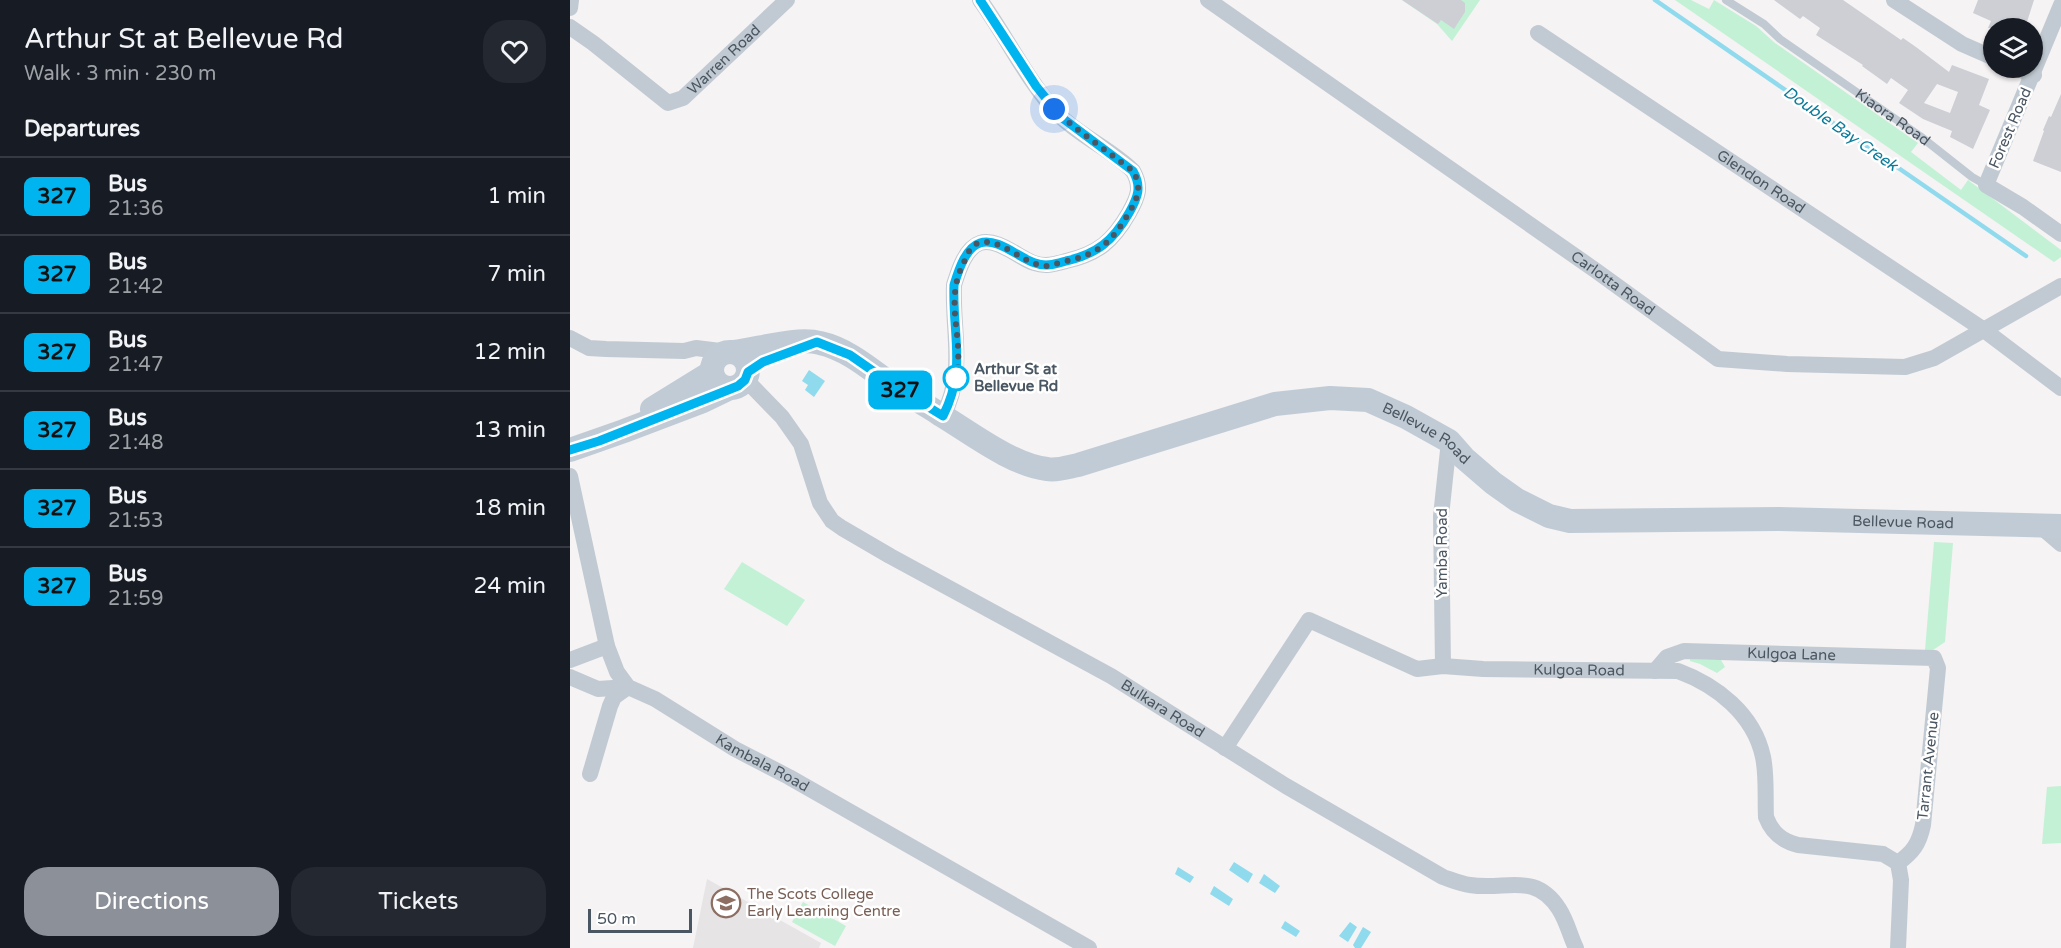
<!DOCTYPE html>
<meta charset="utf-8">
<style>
:root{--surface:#171b24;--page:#242831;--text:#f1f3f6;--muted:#9ea1a6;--line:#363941;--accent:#8c9099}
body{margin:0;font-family:"Varela Round",sans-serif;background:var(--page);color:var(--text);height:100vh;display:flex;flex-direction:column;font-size:22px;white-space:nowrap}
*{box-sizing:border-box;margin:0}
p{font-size:20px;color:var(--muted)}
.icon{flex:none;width:33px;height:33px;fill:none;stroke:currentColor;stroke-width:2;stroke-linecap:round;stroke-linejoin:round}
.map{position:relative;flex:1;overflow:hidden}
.drawer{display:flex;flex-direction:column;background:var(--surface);width:570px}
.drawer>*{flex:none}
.badge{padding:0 12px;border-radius:9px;font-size:21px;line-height:39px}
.controls{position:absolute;left:1413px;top:18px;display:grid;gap:12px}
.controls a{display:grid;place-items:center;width:60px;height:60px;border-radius:50%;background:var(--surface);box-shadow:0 2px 4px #0004;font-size:30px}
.scale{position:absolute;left:18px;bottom:15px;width:104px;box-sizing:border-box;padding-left:6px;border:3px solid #4a5661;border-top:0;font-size:16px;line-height:21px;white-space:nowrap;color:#4a5661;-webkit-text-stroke:4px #fff;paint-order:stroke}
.you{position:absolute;width:30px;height:30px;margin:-15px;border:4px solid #fff;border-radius:50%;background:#1a73e8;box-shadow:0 0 0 9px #1a73e833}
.map>.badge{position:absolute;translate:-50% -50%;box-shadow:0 0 0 3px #fff}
h2{padding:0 24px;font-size:22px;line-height:54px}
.round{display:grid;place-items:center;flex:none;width:63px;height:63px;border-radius:24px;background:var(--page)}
.head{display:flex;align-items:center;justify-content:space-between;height:102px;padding:0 24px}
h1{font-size:28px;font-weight:600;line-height:45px}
.button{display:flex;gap:12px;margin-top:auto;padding:12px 24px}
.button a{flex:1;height:69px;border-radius:24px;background:var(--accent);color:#fff;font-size:24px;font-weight:600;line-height:69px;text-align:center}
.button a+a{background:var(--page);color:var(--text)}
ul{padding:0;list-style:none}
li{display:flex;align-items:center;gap:18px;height:78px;padding:0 24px;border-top:2px solid var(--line)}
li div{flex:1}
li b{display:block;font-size:22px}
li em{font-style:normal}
li .badge{min-width:66px;font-weight:700;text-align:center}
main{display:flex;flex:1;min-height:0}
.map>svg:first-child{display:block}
</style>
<main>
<section class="drawer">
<div class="head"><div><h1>Arthur St at Bellevue Rd</h1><p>Walk · 3 min · 230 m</p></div><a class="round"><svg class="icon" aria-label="heart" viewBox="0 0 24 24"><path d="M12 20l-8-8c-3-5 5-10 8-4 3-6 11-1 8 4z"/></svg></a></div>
<h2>Departures</h2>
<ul>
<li><span class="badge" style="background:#00b5ef;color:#111">327</span><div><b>Bus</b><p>21:36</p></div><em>1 min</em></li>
<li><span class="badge" style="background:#00b5ef;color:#111">327</span><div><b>Bus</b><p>21:42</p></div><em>7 min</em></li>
<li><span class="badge" style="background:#00b5ef;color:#111">327</span><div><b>Bus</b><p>21:47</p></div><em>12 min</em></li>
<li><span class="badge" style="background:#00b5ef;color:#111">327</span><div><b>Bus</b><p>21:48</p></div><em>13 min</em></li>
<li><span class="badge" style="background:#00b5ef;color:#111">327</span><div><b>Bus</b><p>21:53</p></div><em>18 min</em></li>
<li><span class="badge" style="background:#00b5ef;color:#111">327</span><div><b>Bus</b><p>21:59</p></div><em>24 min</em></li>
</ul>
<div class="button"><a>Directions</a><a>Tickets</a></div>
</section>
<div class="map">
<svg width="1491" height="948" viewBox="0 0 1491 948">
<rect width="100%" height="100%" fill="#f5f3f3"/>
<path fill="#e6e4e5" d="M 137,879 L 251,943 L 249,948 L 123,948 Z"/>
<path fill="#c3f1d5" d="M 832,0 L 910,0 L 882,41 L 867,24 Z
M 1105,0 L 1121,0 L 1139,9 L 1144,0 L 1186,26 L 1205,43 L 1348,143 L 1341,152 L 1391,190 L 1398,180 L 1491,250 L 1491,257 L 1484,262 Z
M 1364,542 L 1383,543 L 1375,642 L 1363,650 L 1355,650 Z
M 172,562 L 235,600 L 217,626 L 154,589 Z
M 1120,659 L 1151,660 L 1155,667 L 1147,673 L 1130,664 L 1120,661 Z
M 1491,786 L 1491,843 L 1472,844 L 1477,787 Z
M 233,902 L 276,926 L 265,946 L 222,922 Z"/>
<path fill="#90daee" d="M 239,370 L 255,381 L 244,397 L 235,390 L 238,385 L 232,381 Z
M 664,862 L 683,874 L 678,883 L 659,870 Z
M 608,867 L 624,877 L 620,883 L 605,874 Z
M 694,874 L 710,886 L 705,893 L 689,883 Z
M 644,886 L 663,899 L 659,906 L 640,894 Z
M 715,921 L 730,931 L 726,937 L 711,928 Z
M 780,922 L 787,927 L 778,942 L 769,936 Z
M 793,927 L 801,932 L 791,948 L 785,948 L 783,945 Z"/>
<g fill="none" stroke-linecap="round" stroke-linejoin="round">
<path stroke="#90daee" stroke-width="4.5" d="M 1085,0 L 1456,256"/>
</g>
<path fill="#cdcfd5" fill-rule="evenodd" d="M 832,0 L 891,0 L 895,3 L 895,12 L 884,29 L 871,20 L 868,24 Z
M 1204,0 L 1273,0 L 1331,40 L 1333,38 L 1346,47 L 1379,72 L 1382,65 L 1419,79 L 1409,105 L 1420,110 L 1403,149 L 1380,137 L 1382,131 L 1353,119 L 1329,103 L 1338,90 L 1321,78 L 1317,84 L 1292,66 L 1293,65 L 1246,35 L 1250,28 L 1233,16 L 1230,19 ZM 1367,84 L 1388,92 L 1380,113 L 1354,103 Z
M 1408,0 L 1464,0 L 1455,28 L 1418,28 L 1421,21 L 1403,13 Z
M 1491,94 L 1491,172 L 1463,161 L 1474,131 L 1473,130 L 1479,116 L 1481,117 Z"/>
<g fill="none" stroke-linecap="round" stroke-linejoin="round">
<path stroke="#c1cad2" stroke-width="8" id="s1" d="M 1156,0 L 1194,24 L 1210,39 L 1350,136 L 1402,177 L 1416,185"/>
<g stroke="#c1cad2" stroke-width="16">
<path id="s2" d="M 638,0 L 1025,270 L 1148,359 L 1217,364 L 1335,367 L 1364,358 L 1491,286"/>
<path d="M 1324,0 L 1392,44 L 1424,58"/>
<path d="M 1491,5 L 1416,185 L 1453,207 L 1491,234"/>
<path d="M 0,8 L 1,0"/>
<path id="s3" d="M 0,27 L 23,43 L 98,103 L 113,98 L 217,0"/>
<path id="s4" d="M 968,33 L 1414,330 L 1491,388"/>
<path d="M 1446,68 L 1464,75"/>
<path d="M 0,338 L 19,348 L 36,349 L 114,351 L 126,348 L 158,352"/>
<path id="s5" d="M 175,379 L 212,417 L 231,444 L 250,503 L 262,521 L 272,528 L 320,556 L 541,676 L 716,786 L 873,877 C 882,880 891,884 900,885 C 936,891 965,871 989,909 C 997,921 1000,936 1006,948"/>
<path d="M 373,416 C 396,371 382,332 384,285 C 388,272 395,248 410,243 C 427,237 449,258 464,263 C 476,267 485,264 496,261 C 528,254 543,241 559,213 C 568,197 572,187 563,171 C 541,149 511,137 489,115 C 457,81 437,37 410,0"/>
<path id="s6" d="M 0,476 L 37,646 L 47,672 L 58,687 L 85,699 L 165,749 L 219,777 L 519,948"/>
<path d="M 1470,526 L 1491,544"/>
<path d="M 0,660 L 37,646"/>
<path d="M 873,666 L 871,516 L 879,441"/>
<path id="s7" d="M 1085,671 L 1097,657 L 1114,651 L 1364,658 L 1368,668 L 1353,825 C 1349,844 1343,852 1328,863"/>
<path d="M 0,677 L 28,689 L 58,687"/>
<path id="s8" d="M 655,748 L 739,620 L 847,669 L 873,666 L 913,669 L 1108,671 C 1146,685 1184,714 1193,757 C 1197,776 1195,797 1196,817 C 1202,833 1212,841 1228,845 L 1313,854 L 1328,863"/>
<path d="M 20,774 L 40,706 L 44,697 L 58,687"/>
<path d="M 1328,948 L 1331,880 L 1328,863"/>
</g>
<g stroke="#c1cbd6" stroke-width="24">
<path id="s9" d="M 164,352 C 189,349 227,337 250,343 C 277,349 299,368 321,384 C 337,395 355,404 371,415 C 401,433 442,465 477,469 C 487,471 498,467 508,465 L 705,404 L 760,398 L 798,400 L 836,417 L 879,441 L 894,458 L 923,483 L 947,500 L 979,516 L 1000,521 L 1209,519 L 1491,526"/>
<circle cx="160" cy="370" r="18"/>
<path d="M 82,409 L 142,372"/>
<path d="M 0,450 L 54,431 L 133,401 L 160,388"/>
</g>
</g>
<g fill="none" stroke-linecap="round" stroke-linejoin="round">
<g stroke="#fff" stroke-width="14">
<path id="line" d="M 0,450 L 29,441 L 148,394 L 168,386 L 175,380 L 178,372 L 193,362 L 247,342 L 280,355 L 326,387 L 373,416 C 397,369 382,334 384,285 C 388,272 395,248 410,243 C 427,237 449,258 465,263 C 476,267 485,264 496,261 C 527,254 543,241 559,213 C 568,197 572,187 563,171 L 491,117 L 466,86 L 410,0"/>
</g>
<use href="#line" stroke="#00b5ef" stroke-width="9"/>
<path stroke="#4a5661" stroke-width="6" stroke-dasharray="0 10.8" d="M 386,378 C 395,338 373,302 394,262 C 396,257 399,250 403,246 C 423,230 453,265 475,266 C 482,266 490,262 497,261 C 527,254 541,243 557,216 C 567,199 573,189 563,171 L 503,126 L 484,109"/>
</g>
<defs>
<g id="school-ring" transform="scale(1.5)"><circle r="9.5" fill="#fff" stroke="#8d6e63" stroke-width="1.5"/><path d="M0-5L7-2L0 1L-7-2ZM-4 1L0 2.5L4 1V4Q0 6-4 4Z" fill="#8d6e63"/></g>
</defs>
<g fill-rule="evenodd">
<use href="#school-ring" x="156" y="903"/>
</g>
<circle fill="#fff" stroke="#00b5ef" stroke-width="3" cx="386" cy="378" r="12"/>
<g text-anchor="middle" stroke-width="5" stroke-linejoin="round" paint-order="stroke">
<g font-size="15" fill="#4a5661" stroke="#fff">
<text dy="5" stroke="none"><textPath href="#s3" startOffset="196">Warren Road</textPath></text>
<text dy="5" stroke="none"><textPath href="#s1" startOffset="204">Kiaora Road</textPath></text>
<text transform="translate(1440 128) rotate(-67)" y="5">Forest Road</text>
<text dy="5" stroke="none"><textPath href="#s4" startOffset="268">Glendon Road</textPath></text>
<text dy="5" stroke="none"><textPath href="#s2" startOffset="494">Carlotta Road</textPath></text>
<text dy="5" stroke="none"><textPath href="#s9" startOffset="747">Bellevue Road</textPath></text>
<text dy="5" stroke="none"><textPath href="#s9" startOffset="1251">Bellevue Road</textPath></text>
<text transform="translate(872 553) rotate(-90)" y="5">Yamba Road</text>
<text dy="5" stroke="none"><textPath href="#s7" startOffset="144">Kulgoa Lane</textPath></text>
<text dy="5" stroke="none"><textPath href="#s8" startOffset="434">Kulgoa Road</textPath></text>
<text dy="5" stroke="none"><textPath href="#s5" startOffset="550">Bulkara Road</textPath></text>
<text dy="5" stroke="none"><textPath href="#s6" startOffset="375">Kambala Road</textPath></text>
<text transform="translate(1358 766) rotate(-84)" y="5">Tarrant Avenue</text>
</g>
<g font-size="15" font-weight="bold" fill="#4a5661" stroke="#fff" text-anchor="start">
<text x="404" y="374">Arthur St at<tspan x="404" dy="17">Bellevue Rd</tspan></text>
</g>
<g font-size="15" fill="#785e54" stroke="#fff" text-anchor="start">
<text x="177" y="899">The Scots College<tspan x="177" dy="17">Early Learning Centre</tspan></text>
</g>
<g font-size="16" font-style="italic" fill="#0c7c9b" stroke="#fff">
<text transform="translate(1271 128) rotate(35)" y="6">Double Bay Creek</text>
</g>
</g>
</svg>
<div class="controls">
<a><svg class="icon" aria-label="layers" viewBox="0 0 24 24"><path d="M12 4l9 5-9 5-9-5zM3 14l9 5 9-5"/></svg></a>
</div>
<div class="scale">50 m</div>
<div class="you" style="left:484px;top:109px"></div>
<b class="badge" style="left:330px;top:390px;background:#00b5ef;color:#111">327</b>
</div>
</main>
